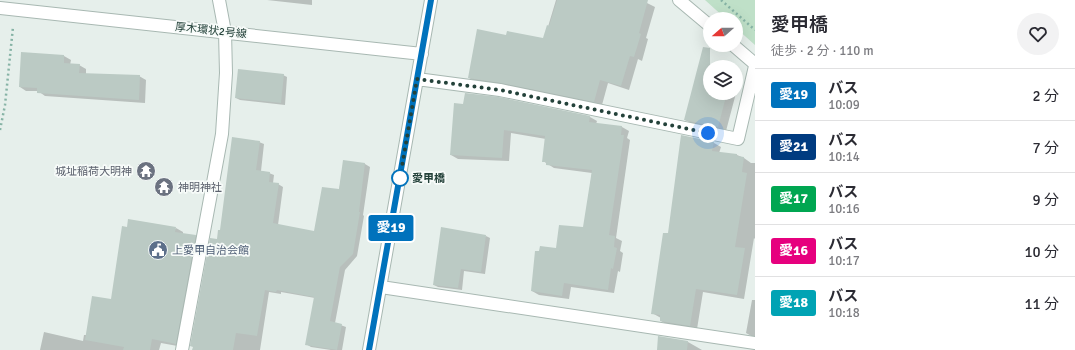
<!DOCTYPE html>
<html lang="ja">
<meta charset="utf-8">
<style>
:root{--surface:#fff;--page:#f2f2f3;--text:#2b2b33;--muted:#7c7c81;--line:#e1e1e2}
body{margin:0;font-family:Signika,"Noto Sans JP",sans-serif;background:var(--page);color:var(--text);height:100vh;display:flex;flex-direction:column;font-size:15px;white-space:nowrap}
*{box-sizing:border-box;margin:0}
p{font-size:13px;color:var(--muted)}
.icon{flex:none;width:22px;height:22px;fill:none;stroke:currentColor;stroke-width:2;stroke-linecap:round;stroke-linejoin:round}
.map{position:relative;flex:1;overflow:hidden}
.panel{display:flex;flex-direction:column;background:var(--surface);width:320px}
.panel>*{flex:none}
.badge{padding:0 8px;border-radius:3px;font-size:14px;line-height:26px}
.needle{width:26px;rotate:250deg}
.fabs{position:absolute;left:703px;top:12px;display:grid;gap:8px}
.fabs a{display:grid;place-items:center;width:40px;height:40px;border-radius:50%;background:var(--surface);box-shadow:0 4px 16px #0002;font-size:20px}
.you{position:absolute;width:20px;height:20px;margin:-10px;border:3px solid #fff;border-radius:50%;background:#1a73e8;box-shadow:0 0 0 6px #1a73e833}
.map>.badge{position:absolute;translate:-50% -50%;box-shadow:0 0 0 2px #fff}
.round{display:grid;place-items:center;flex:none;width:42px;height:42px;border-radius:21px;background:var(--page)}
.summary{display:flex;align-items:center;justify-content:space-between;height:68px;padding:0 16px}
h1{font-size:19px;font-weight:600;line-height:30px}
ul{padding:0;list-style:none}
li{display:flex;align-items:center;gap:12px;height:52px;padding:0 16px;border-top:1px solid var(--line)}
li div{flex:1}
li b{display:block;font-size:15px}
li em{font-style:normal}
li .badge{min-width:44px;font-weight:700;text-align:center}
main{display:flex;flex:1;min-height:0}
.map>svg:first-child{display:block}
</style>
<main>
<div class="map">
<svg width="755" height="350" viewBox="0 0 755 350">
<rect width="100%" height="100%" fill="#e6efeb"/>
<path fill="#bfe0c8" d="M 705,0 L 755,0 L 755,45 L 736,28 L 736,19 L 726,19 Z"/>
<path fill="#0003" d="M 267,0 L 312,0 L 312,5 Z
M 556,0 L 641,0 L 655,7 L 646,38 L 648,39 L 642,61 L 638,59 L 629,90 L 608,83 L 602,105 L 477,82 L 469,78 L 507,36 L 544,40 Z
M 64,56 L 71,60 L 70,65 L 79,65 L 86,69 L 86,74 L 139,76 L 146,80 L 145,103 L 45,96 L 38,91 L 26,91 L 20,87 Z
M 710,70 L 710,93 L 736,93 L 726,131 L 693,124 L 685,120 Z
M 283,75 L 287,77 L 285,105 L 240,100 L 236,98 Z
M 736,78 L 739,79 L 736,91 Z
M 499,98 L 590,117 L 597,121 L 596,124 L 622,127 L 629,131 L 627,138 L 630,140 L 616,238 L 622,241 L 620,251 L 623,253 L 620,272 L 618,271 L 614,293 L 571,287 L 569,299 L 539,295 L 532,291 L 557,249 L 584,228 L 592,173 L 554,168 L 543,161 L 546,139 L 511,133 L 509,161 L 458,159 L 451,155 L 464,105 Z
M 682,136 L 714,143 L 721,147 L 719,153 L 737,155 L 744,158 L 751,163 L 755,163 L 755,239 L 754,238 L 744,299 L 703,292 L 697,329 L 668,325 L 661,321 L 661,318 L 652,313 L 669,235 Z
M 259,142 L 264,144 L 261,171 L 269,173 L 274,175 L 273,183 L 278,184 L 283,187 L 278,225 L 315,232 L 339,191 L 344,161 L 365,164 L 370,167 L 363,215 L 364,216 L 357,256 L 345,270 L 335,323 L 346,327 L 342,350 L 331,350 L 311,347 L 306,344 L 315,298 L 281,292 L 281,294 L 269,292 L 260,350 L 193,350 L 221,231 Z
M 176,228 L 183,232 L 183,234 L 195,236 L 203,241 L 183,347 L 161,343 L 159,350 L 40,350 L 44,332 L 83,341 L 84,335 L 87,335 L 112,300 Z
M 486,236 L 490,238 L 485,274 L 464,271 L 462,290 L 438,287 L 434,285 Z
M 752,300 L 755,300 L 755,338 L 746,333 Z
M 688,342 L 702,350 L 658,350 Z"/>
<path fill="#bbcac4" d="M 557,0 L 648,0 L 639,33 L 641,34 L 634,57 L 630,56 L 621,86 L 600,80 L 594,102 L 501,83 L 468,78 L 477,29 L 506,35 L 507,31 L 543,38 L 547,25 L 549,26 Z
M 703,47 L 710,48 L 710,93 L 727,93 L 718,127 L 684,120 Z
M 21,52 L 64,55 L 64,63 L 80,64 L 79,73 L 140,75 L 139,100 L 37,93 L 37,88 L 19,87 Z
M 238,69 L 284,74 L 281,103 L 235,98 Z
M 465,93 L 499,97 L 590,116 L 589,122 L 622,126 L 621,135 L 624,135 L 609,235 L 615,236 L 614,247 L 617,248 L 613,269 L 611,268 L 608,290 L 564,283 L 562,296 L 531,291 L 535,251 L 539,251 L 540,246 L 556,248 L 559,225 L 583,227 L 592,170 L 546,165 L 546,162 L 542,162 L 545,136 L 504,130 L 502,158 L 450,155 L 454,103 L 463,104 Z
M 681,135 L 714,142 L 712,151 L 737,154 L 737,156 L 744,157 L 742,172 L 747,173 L 735,247 L 745,248 L 737,295 L 696,289 L 690,326 L 660,321 L 660,315 L 651,314 L 663,233 L 668,233 Z
M 232,137 L 260,141 L 256,170 L 270,172 L 269,182 L 279,183 L 273,223 L 314,231 L 322,187 L 339,189 L 343,160 L 365,163 L 359,212 L 360,212 L 353,254 L 340,267 L 330,321 L 342,324 L 337,350 L 305,345 L 314,297 L 277,290 L 276,292 L 265,290 L 257,336 L 236,333 L 233,350 L 192,350 L 193,347 L 190,346 L 210,238 L 217,239 L 218,230 L 220,230 Z
M 128,219 L 176,227 L 175,232 L 196,235 L 176,344 L 152,339 L 150,350 L 123,350 L 124,347 L 85,340 L 92,296 L 111,299 L 122,226 L 127,227 Z
M 441,227 L 486,235 L 481,272 L 461,269 L 458,288 L 433,285 Z
M 658,336 L 688,341 L 687,350 L 657,350 Z"/>
<g fill="none" stroke-linecap="round" stroke-linejoin="round">
<g stroke="#a8b8b2" stroke-width="14">
<path id="minor" d="M 679,0 L 710,26
M 0,8 L 422,54
M 733,45 L 755,64
M 417,79 L 500,90 L 738,139 L 755,66
M 381,287 L 755,343
M 182,350 L 222,134 L 226,73 L 225,32 L 219,0
M 369,350 L 431,0"/>
</g>
<path stroke="#86b3a5" stroke-width="2.5" stroke-dasharray="2 3" stroke-linecap="butt" d="M 721,0 L 755,30
M 0,130 L 5,105 L 13,27"/>
<use href="#minor" stroke="#fff" stroke-width="12"/>
</g>
<g fill="none" stroke-linecap="round" stroke-linejoin="round">
<g stroke="#fff" stroke-width="9">
<path id="line" d="M 369,350 L 431,0"/>
</g>
<use href="#line" stroke="#0072bc" stroke-width="6"/>
<path stroke="#24423a" stroke-width="4" stroke-dasharray="0 7.2" d="M 400,178 L 417,79 L 500,90 L 708,133"/>
</g>
<defs>
<g id="temple-disc" transform="scale(1)"><circle r="9.5" fill="#6b7280" stroke="#f7fbf9"/><path d="M0-6L5-2H3V0L6.5 2.5H4V6H1.5V3h-3V6H-4V2.5H-6.5L-3 0V-2H-5Z" fill="#fff"/></g>
<g id="civic-disc" transform="scale(1)"><circle r="9.5" fill="#5c6f8a" stroke="#f7fbf9"/><path d="M-.6-6.5H3V-4.5H.6V-3L4-1V1h2V6H-6V1h2V-1L-.6-3ZM-1.2 2.5V6h2.4V2.5Z" fill="#fff"/></g>
</defs>
<g fill-rule="evenodd">
<use href="#temple-disc" x="146" y="171"/>
<use href="#temple-disc" x="164" y="187"/>
<use href="#civic-disc" x="158" y="250"/>
</g>
<circle fill="#fff" stroke="#0072bc" stroke-width="2" cx="400" cy="178" r="8"/>
<g text-anchor="middle" stroke-width="3.5" stroke-linejoin="round" paint-order="stroke">
<g font-size="11" fill="#24423a" stroke="#f7fbf9">
<text transform="translate(211 30) rotate(6)" y="4">厚木環状2号線</text>
</g>
<g font-size="11" fill="#5b616d" stroke="#f7fbf9" text-anchor="end">
<text x="132" y="175">城址稲荷大明神</text>
<text x="178" y="191" text-anchor="start">神明神社</text>
</g>
<g font-size="11" font-weight="bold" fill="#24423a" stroke="#f7fbf9" text-anchor="start">
<text x="412" y="182">愛甲橋</text>
</g>
<g font-size="11" fill="#4e5e75" stroke="#f7fbf9" text-anchor="start">
<text x="172" y="254">上愛甲自治会館</text>
</g>
</g>
</svg>
<div class="fabs">
<a><svg class="needle" viewBox="-14 -14 28 28"><path d="M0-13l5 13h-10z" fill="#e53935"/><path d="M0 13l5-13h-10z" fill="#7c7c81"/></svg></a>
<a><svg class="icon" aria-label="layers" viewBox="0 0 24 24"><path d="M12 4l9 5-9 5-9-5zM3 14l9 5 9-5"/></svg></a>
</div>
<div class="you" style="left:708px;top:133px"></div>
<b class="badge" style="left:391px;top:228px;background:#0072bc;color:#fff">愛19</b>
</div>
<section class="panel">
<div class="summary"><div><h1>愛甲橋</h1><p>徒歩 · 2 分 · 110 m</p></div><a class="round"><svg class="icon" aria-label="heart" viewBox="0 0 24 24"><path d="M12 20l-8-8c-3-5 5-10 8-4 3-6 11-1 8 4z"/></svg></a></div>
<ul>
<li><span class="badge" style="background:#0072bc;color:#fff">愛19</span><div><b>バス</b><p>10:09</p></div><em>2 分</em></li>
<li><span class="badge" style="background:#003b80;color:#fff">愛21</span><div><b>バス</b><p>10:14</p></div><em>7 分</em></li>
<li><span class="badge" style="background:#00a651;color:#fff">愛17</span><div><b>バス</b><p>10:16</p></div><em>9 分</em></li>
<li><span class="badge" style="background:#e6007e;color:#fff">愛16</span><div><b>バス</b><p>10:17</p></div><em>10 分</em></li>
<li><span class="badge" style="background:#00a3b4;color:#fff">愛18</span><div><b>バス</b><p>10:18</p></div><em>11 分</em></li>
</ul>
</section>
</main>
